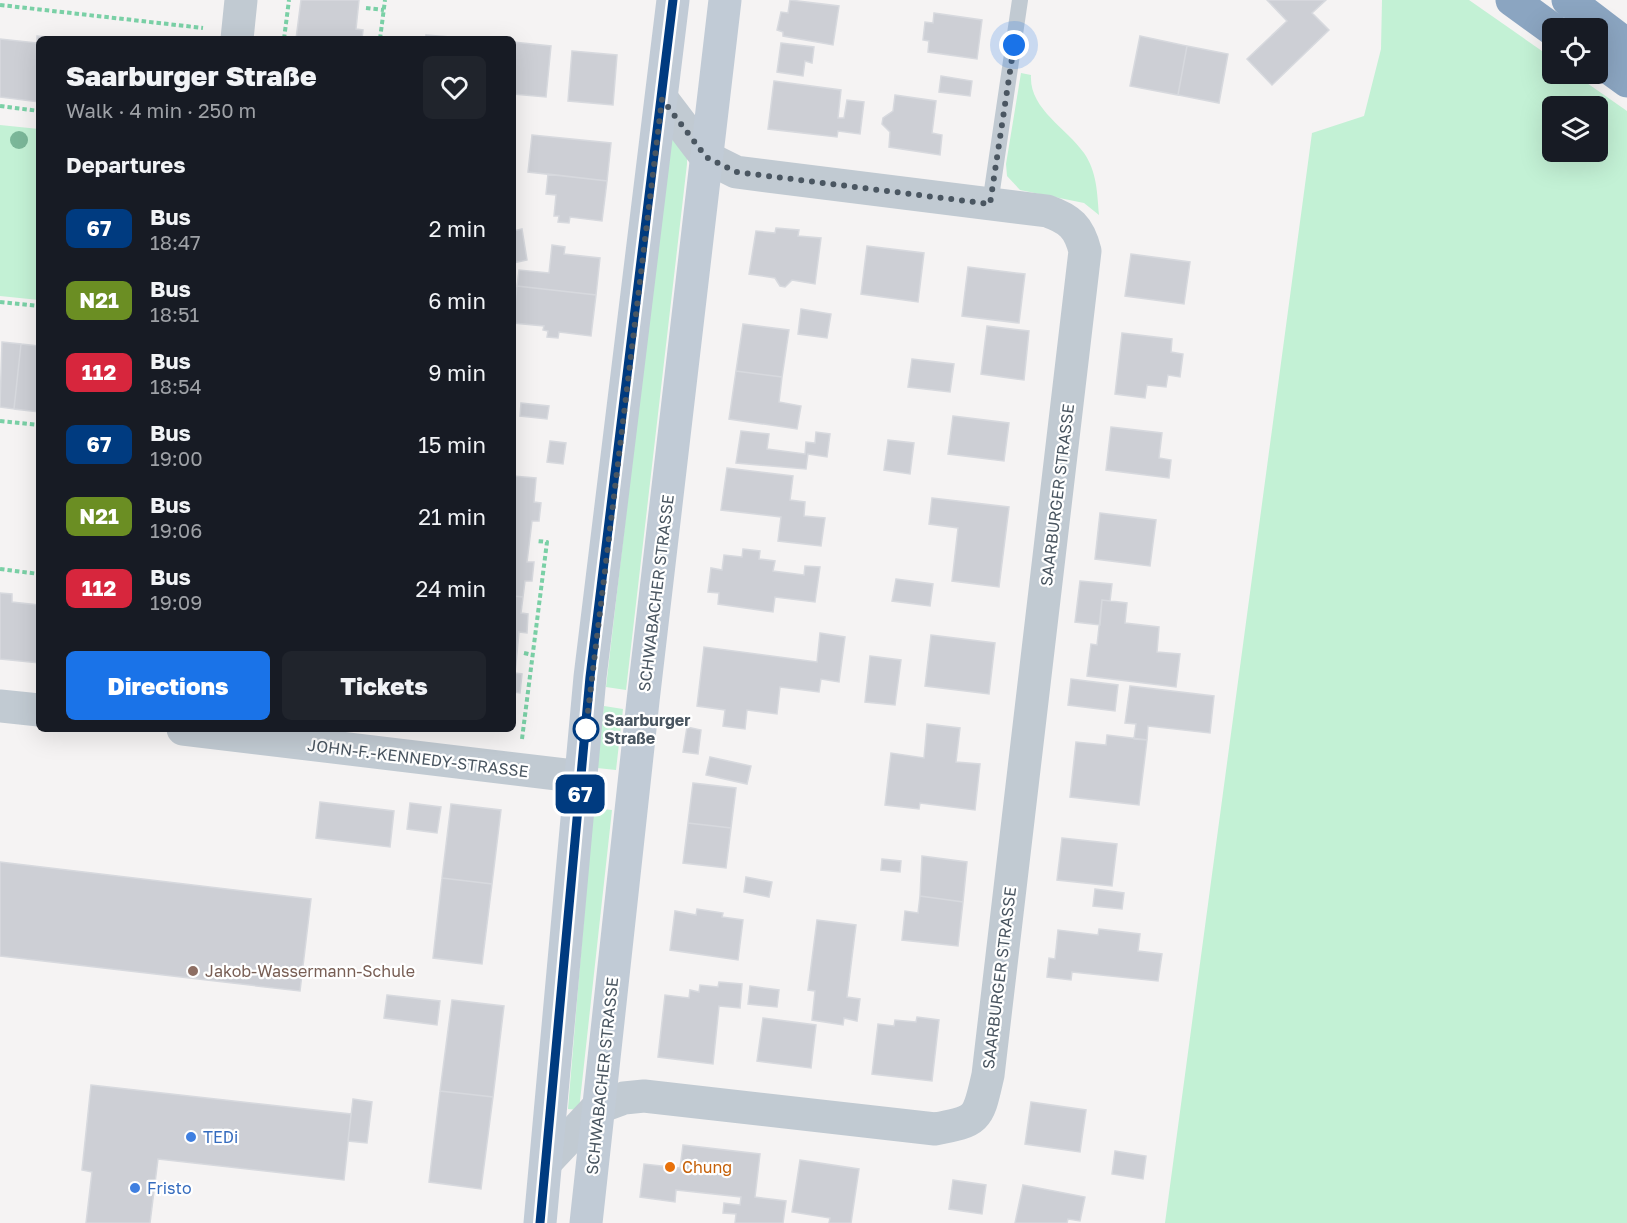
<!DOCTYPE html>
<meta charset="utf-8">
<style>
:root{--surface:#171b24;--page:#20242c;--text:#f1f3f6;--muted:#9ea1a6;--accent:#1a73e8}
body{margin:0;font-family:"Golos Text",sans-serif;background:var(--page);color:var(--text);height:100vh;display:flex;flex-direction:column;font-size:22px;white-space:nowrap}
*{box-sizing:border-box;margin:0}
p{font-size:20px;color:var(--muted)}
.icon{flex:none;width:33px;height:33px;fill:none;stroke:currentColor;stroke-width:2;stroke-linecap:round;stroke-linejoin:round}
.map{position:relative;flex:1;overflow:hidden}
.details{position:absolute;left:36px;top:36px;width:480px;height:696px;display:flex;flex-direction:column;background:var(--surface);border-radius:9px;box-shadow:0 6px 24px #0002}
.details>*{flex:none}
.badge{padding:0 12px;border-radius:9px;font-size:21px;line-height:39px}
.tools{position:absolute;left:1542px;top:18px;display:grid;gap:12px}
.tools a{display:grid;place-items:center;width:66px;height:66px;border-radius:9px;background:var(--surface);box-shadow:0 6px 24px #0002;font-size:30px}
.you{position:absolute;width:30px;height:30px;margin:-15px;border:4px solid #fff;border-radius:50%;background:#1a73e8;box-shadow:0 0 0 9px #1a73e833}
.map>.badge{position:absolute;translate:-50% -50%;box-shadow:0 0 0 3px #fff}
h2{padding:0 30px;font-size:22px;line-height:54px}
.round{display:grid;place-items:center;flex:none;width:63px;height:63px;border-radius:9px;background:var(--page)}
.summary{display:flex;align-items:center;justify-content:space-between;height:102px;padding:0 30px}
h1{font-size:28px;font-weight:800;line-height:45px}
.action{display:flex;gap:12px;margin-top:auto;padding:12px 30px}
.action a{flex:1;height:69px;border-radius:9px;background:var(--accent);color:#fff;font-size:24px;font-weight:800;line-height:69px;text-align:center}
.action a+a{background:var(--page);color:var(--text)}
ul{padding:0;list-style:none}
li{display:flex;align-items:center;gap:18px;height:72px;padding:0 30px}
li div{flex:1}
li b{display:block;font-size:22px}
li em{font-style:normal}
li .badge{min-width:66px;font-weight:700;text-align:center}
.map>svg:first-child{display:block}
</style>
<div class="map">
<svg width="1627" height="1223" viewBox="0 0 1627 1223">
<rect width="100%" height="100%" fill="#f5f3f3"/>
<path fill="#c3f1d5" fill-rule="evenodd" d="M 1382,0 L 1469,0 L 1552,58 L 1552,74 L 1574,74 L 1627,111 L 1627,1223 L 1165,1223 L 1312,133 L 1364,116 L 1381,49 ZM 1552,106 L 1598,106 L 1598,152 L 1552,152 Z
M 1021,73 L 1031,75 C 1029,109 1066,127 1084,153 C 1097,172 1097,192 1099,215 L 1084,203 L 1020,190 L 1007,176 L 1006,164 Z
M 0,125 L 39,129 L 39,300 L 0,296 Z
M 670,134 L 687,157 L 687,164 L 626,690 L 606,687 Z
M 604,706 L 623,709 L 616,770 L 597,768 Z
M 593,808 L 612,810 L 579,1110 L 568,1109 Z"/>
<path fill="#cdcfd5" stroke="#d7d9de" stroke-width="1.5" d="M 301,0 L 359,0 L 356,29 L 363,30 L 362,39 L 296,39 Z
M 790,0 L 839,6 L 833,45 L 783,36 L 783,32 L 777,30 L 781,12 L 788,13 Z
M 1267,0 L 1326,0 L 1312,13 L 1329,30 L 1272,85 L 1247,59 L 1287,21 Z
M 934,13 L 982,20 L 977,59 L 928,52 L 929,41 L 923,40 L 925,22 L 933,23 Z
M 426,35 L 476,39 L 426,39 Z
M 37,36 L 57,38 L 39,39 L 39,102 L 0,97 L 0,39 L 37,43 Z
M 1140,36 L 1187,46 L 1178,95 L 1130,86 Z
M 513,42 L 551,46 L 546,97 L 513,94 Z
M 781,43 L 814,47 L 812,63 L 805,61 L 803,76 L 777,72 Z
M 1187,46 L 1228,54 L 1219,103 L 1178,95 Z
M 572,51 L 617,55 L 613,105 L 568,101 Z
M 941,76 L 972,81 L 970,96 L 939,92 Z
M 774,81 L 841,90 L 838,118 L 844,118 L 847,100 L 864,102 L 860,134 L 838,131 L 837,137 L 768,129 Z
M 895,95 L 936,101 L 932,133 L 942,135 L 940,155 L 889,147 L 890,132 L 882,124 L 883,118 L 893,111 Z
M 532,135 L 611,143 L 607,181 L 528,172 Z
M 548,174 L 607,181 L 602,221 L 570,217 L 569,223 L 558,222 L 559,216 L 554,216 L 556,195 L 546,194 Z
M 776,228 L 799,230 L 798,236 L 821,238 L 815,284 L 792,280 L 785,287 L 780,286 L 775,278 L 749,274 L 756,231 L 775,233 Z
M 522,229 L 527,260 L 513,263 L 513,231 Z
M 552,245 L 565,247 L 564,254 L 600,258 L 596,295 L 517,286 L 519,270 L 549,273 Z
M 867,246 L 924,253 L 918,302 L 861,294 Z
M 1131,254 L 1190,262 L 1184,304 L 1125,296 Z
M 968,267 L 1025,274 L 1019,323 L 962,316 Z
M 517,286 L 596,295 L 591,336 L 559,332 L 558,338 L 547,337 L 548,331 L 543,330 L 544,326 L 513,323 Z
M 801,309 L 831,314 L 827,338 L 798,334 Z
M 743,324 L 789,330 L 782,377 L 736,371 Z
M 987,326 L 1029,331 L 1024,380 L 981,374 Z
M 1122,333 L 1172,339 L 1171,352 L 1183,354 L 1180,377 L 1168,375 L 1166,387 L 1147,385 L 1145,398 L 1115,394 Z
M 2,342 L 21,344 L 14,409 L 0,407 Z
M 21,344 L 39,346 L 39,412 L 14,409 Z
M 912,359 L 954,364 L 950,392 L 908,387 Z
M 736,371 L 782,377 L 779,402 L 801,406 L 797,429 L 729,419 Z
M 521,403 L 549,406 L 547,419 L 520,416 Z
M 953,416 L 1009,423 L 1004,461 L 948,454 Z
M 1111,427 L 1162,433 L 1159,458 L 1171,460 L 1169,478 L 1106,470 Z
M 741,431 L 769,434 L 767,449 L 805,454 L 806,442 L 815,443 L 816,432 L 830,434 L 827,457 L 808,454 L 806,469 L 736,463 Z
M 888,440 L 914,443 L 910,474 L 884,470 Z
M 550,441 L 566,443 L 563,464 L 547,462 Z
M 727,468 L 793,476 L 790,500 L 805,502 L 804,516 L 825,518 L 821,546 L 778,541 L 781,517 L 721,510 Z
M 513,476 L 536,478 L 534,502 L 541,503 L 539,521 L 532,521 L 527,562 L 534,562 L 532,581 L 525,581 L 523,597 L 513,596 Z
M 932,498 L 1009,507 L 999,587 L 952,581 L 958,528 L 929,524 Z
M 1100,513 L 1156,520 L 1150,566 L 1095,559 Z
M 743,549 L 760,551 L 759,559 L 775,561 L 773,571 L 804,575 L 805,566 L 820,567 L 815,602 L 775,597 L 773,612 L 718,604 L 719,593 L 708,592 L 711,568 L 722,570 L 724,555 L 742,557 Z
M 896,579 L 933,584 L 930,606 L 892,601 Z
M 1080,581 L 1112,584 L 1110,601 L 1102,600 L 1100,625 L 1075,622 Z
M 0,593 L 12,594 L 12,602 L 39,605 L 39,663 L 0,659 Z
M 513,596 L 523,597 L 521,613 L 528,614 L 527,633 L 519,632 L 517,653 L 515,673 L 522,674 L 520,693 L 513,692 Z
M 1102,600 L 1127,603 L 1125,623 L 1159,627 L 1157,652 L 1180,654 L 1176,687 L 1087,676 L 1091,644 L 1097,645 Z
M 820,633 L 845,637 L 839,682 L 821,679 L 819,692 L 780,687 L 777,714 L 747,710 L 745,729 L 723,726 L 725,710 L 697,706 L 704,647 L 817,662 Z
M 931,635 L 995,643 L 989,694 L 925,686 Z
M 870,656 L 901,660 L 895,705 L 865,702 Z
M 1071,679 L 1118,685 L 1115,711 L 1068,705 Z
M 1130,686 L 1214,696 L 1210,733 L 1148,726 L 1147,740 L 1134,739 L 1136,724 L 1125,723 Z
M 927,724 L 960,728 L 956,762 L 980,764 L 975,810 L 920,803 L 919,809 L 885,805 L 891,753 L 924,758 Z
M 687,727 L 701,730 L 698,754 L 683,752 Z
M 1107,735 L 1147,740 L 1139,805 L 1070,797 L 1076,742 L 1106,745 Z
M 710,757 L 751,766 L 747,784 L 706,775 Z
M 693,783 L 736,788 L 731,828 L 688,823 Z
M 320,802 L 394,811 L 390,847 L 316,838 Z
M 410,803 L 441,807 L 437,833 L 407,829 Z
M 451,804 L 501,810 L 492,884 L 442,878 Z
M 688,823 L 731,828 L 726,868 L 683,863 Z
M 1062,838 L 1117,844 L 1112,886 L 1057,880 Z
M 922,856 L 967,862 L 963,902 L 920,896 Z
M 882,859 L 901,861 L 900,872 L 881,870 Z
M 0,862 L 311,899 L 300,991 L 0,956 Z
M 746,877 L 772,882 L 769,897 L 744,892 Z
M 442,878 L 492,884 L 482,964 L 433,958 Z
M 1095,889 L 1124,893 L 1122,909 L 1093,906 Z
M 920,896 L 963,902 L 958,946 L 902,940 L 905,911 L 918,913 Z
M 697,909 L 723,913 L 722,917 L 743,920 L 738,960 L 670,950 L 675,911 L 696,915 Z
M 817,920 L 856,925 L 847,997 L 860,999 L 857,1021 L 844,1018 L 843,1025 L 812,1020 L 815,991 L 808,990 Z
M 1099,929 L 1140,934 L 1138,951 L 1162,954 L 1158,981 L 1072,972 L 1071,980 L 1047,977 L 1049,958 L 1055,959 L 1058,930 L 1098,935 Z
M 719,982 L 742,984 L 740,1008 L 719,1006 L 713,1064 L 658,1057 L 665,995 L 689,998 L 690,990 L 699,992 L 700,985 L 718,987 Z
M 750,986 L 779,990 L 777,1007 L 748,1004 Z
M 387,995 L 440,1001 L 437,1025 L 384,1018 Z
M 452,1000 L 504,1006 L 493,1097 L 440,1091 Z
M 917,1017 L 939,1020 L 932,1081 L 872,1074 L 878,1024 L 894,1026 L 895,1020 L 916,1022 Z
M 763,1018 L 816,1025 L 811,1068 L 757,1061 Z
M 91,1085 L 351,1114 L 344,1180 L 158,1159 L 150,1223 L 86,1223 L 92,1172 L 82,1170 Z
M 440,1091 L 493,1097 L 481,1189 L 429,1182 Z
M 353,1099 L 372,1102 L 367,1143 L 348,1141 Z
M 1031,1102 L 1086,1110 L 1080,1152 L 1025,1144 Z
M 683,1145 L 760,1154 L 755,1197 L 786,1201 L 783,1223 L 735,1223 L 736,1214 L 723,1213 L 724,1203 L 740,1205 L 741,1197 L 676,1190 L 675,1202 L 640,1197 L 644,1164 L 680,1168 Z
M 1115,1151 L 1146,1156 L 1143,1179 L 1112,1174 Z
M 800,1160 L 859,1169 L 851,1223 L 829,1223 L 830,1218 L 792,1212 Z
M 953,1180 L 986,1185 L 982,1214 L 949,1209 Z
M 1023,1185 L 1085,1197 L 1080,1221 L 1068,1219 L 1067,1223 L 1015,1223 Z"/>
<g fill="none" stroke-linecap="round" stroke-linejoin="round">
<path stroke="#7ad0a6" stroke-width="4" stroke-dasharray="4.5 3" stroke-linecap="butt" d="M 0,5 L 203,28
M 366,8 L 384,10
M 284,39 L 289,0
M 380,39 L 385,0
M 0,106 L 39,111
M 0,302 L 39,306
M 0,421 L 39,425
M 0,569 L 39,574
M 524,653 L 533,655
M 522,739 L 547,542 L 537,541"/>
<path stroke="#c1cad2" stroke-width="16" d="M 990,204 L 1020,0"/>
<path stroke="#c1cad2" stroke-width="33" d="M 237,39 L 241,0
M 0,706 L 39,710
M 183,729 L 582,777
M 548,1160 L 597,1108 L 624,1098 L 644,1096 L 935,1129 C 980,1121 978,1118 988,1075 L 1085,251 C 1079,227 1070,219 1047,211 L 736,172 L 706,157 L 662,99"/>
<path stroke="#c1cbd6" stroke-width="33" d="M 540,1223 L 590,677 L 673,0
M 586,1223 L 643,701 L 725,0"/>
<path stroke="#8ba5c1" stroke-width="33" d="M 1512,0 L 1552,29
M 1568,0 L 1627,45
M 1598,60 L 1627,81"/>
</g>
<circle fill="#7bb799" cx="19" cy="140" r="9"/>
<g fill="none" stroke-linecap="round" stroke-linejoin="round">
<g stroke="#fff" stroke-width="14">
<path id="line" d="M 540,1223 L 590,677 L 673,0"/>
</g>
<use href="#line" stroke="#003b80" stroke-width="9"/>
<path stroke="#4a5661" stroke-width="6" stroke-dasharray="0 10.8" d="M 586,729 L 585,736 L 662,99 L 706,157 L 736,172 L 990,204 L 1014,45"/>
</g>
<circle fill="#fff" stroke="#003b80" stroke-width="3" cx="586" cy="729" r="12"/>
<circle fill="#8d6e63" stroke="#fff" stroke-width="2" cx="193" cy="971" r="6"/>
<g fill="#3f7fe0" stroke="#fff" stroke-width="2">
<circle cx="191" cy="1137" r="6"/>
<circle cx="135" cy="1188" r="6"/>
</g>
<circle fill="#e8710a" stroke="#fff" stroke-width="2" cx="670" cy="1167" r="6"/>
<g text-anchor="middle" stroke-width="4.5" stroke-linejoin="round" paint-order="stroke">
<g font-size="16" fill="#4a5661" stroke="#fff">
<text transform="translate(1057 495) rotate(-83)" y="6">SAARBURGER STRASSE</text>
<text transform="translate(656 593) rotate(-83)" y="6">SCHWABACHER STRASSE</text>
<text transform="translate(418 758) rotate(7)" y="6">JOHN-F.-KENNEDY-STRASSE</text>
<text transform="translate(999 978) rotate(-83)" y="6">SAARBURGER STRASSE</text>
<text transform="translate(602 1076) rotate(-84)" y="6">SCHWABACHER STRASSE</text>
</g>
<g font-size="16" font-weight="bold" fill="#4a5661" stroke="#fff" text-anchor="start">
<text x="604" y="726">Saarburger<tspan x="604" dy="18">Straße</tspan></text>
</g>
<g font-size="16" fill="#785e54" stroke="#fff" text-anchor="start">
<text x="205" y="977">Jakob-Wassermann-Schule</text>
</g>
<g font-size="16" fill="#366cbe" stroke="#fff" text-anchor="start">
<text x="203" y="1143">TEDi</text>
<text x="147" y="1194">Fristo</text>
</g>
<g font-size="16" fill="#c56008" stroke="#fff" text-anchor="start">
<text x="682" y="1173">Chung</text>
</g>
</g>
</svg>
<div class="tools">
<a><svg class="icon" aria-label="locate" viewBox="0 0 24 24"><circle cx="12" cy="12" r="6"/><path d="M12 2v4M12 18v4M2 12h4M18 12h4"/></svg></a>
<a><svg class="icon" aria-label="layers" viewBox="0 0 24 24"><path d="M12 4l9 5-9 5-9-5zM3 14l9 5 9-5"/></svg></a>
</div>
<div class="you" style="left:1014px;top:45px"></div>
<b class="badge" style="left:580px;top:794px;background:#003b80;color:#fff">67</b>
<section class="details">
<div class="summary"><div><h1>Saarburger Straße</h1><p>Walk · 4 min · 250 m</p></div><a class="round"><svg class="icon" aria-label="heart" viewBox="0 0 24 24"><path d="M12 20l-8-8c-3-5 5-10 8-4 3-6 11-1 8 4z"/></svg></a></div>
<h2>Departures</h2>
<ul>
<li><span class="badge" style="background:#003b80;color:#fff">67</span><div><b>Bus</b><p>18:47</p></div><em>2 min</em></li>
<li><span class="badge" style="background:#6b8e23;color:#fff">N21</span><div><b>Bus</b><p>18:51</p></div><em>6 min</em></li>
<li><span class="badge" style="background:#d7263d;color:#fff">112</span><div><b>Bus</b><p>18:54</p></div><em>9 min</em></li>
<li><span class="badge" style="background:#003b80;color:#fff">67</span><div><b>Bus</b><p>19:00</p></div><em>15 min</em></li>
<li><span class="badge" style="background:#6b8e23;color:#fff">N21</span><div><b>Bus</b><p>19:06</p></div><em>21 min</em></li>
<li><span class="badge" style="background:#d7263d;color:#fff">112</span><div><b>Bus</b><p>19:09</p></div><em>24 min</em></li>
</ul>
<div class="action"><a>Directions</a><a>Tickets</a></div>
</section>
</div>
